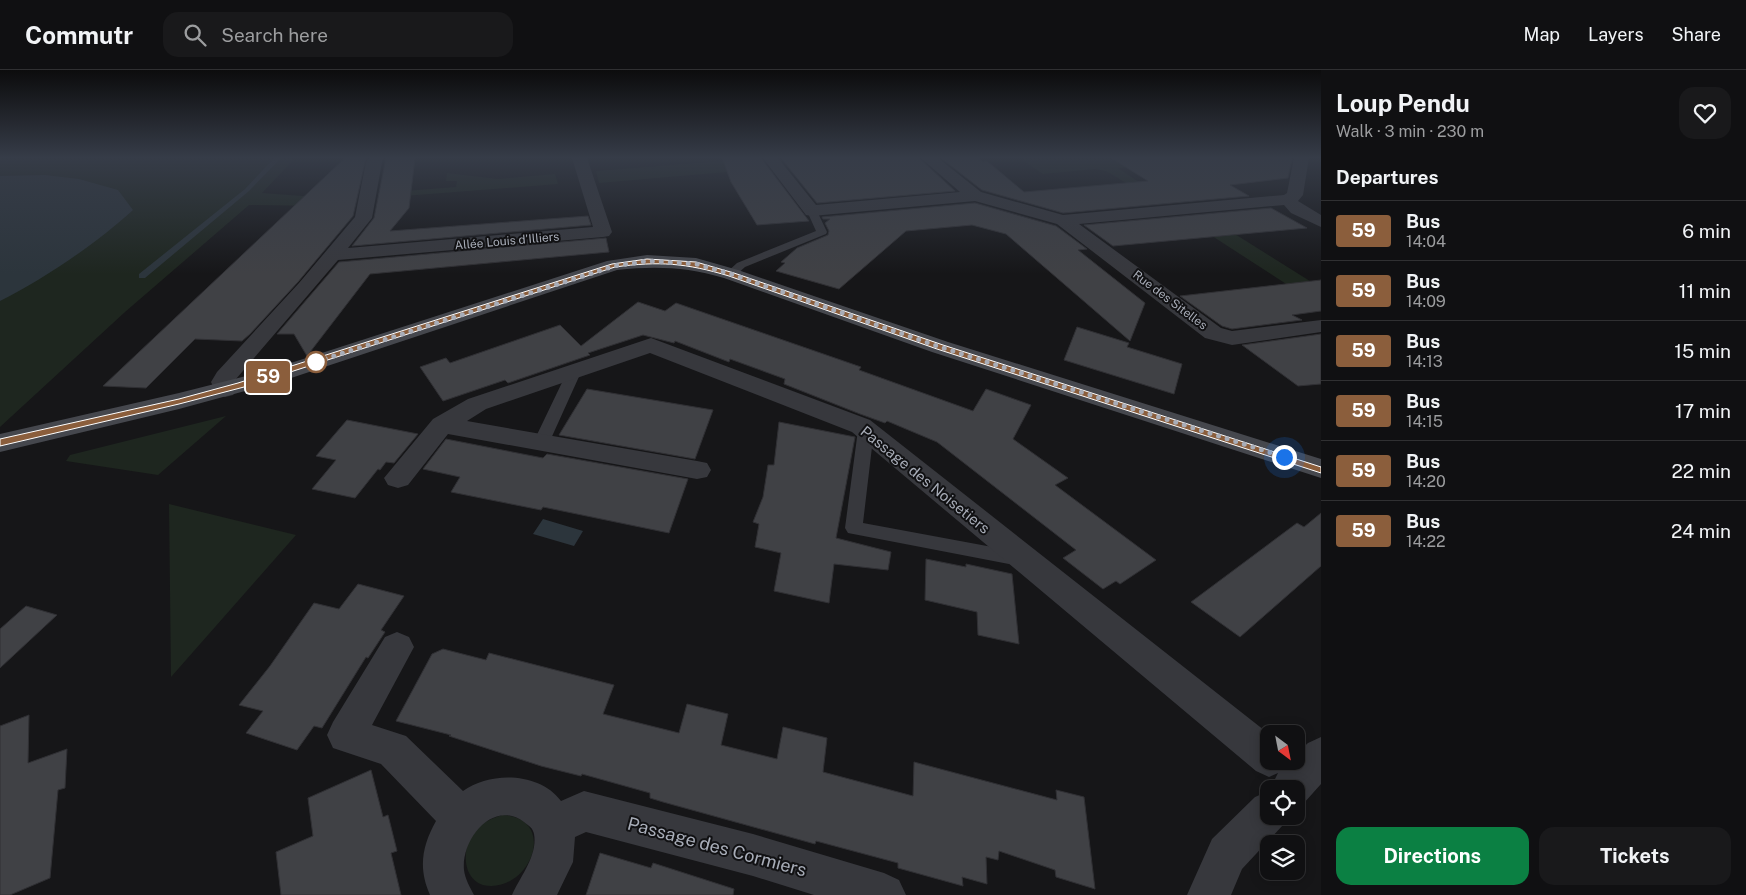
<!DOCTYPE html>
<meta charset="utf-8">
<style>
:root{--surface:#101012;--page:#19191b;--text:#f1f3f6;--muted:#9c9d9f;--line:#303032;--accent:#0b8043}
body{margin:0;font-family:"Public Sans",sans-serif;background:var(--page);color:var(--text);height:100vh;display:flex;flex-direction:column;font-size:19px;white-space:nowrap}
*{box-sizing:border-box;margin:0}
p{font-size:16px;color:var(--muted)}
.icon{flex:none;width:28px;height:28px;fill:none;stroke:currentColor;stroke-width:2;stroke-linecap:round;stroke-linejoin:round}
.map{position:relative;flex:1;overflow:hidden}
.drawer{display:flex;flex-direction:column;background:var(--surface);width:425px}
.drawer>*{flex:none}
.badge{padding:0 10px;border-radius:4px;font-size:18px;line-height:32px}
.needle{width:32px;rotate:148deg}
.buttons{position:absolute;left:1260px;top:655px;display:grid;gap:10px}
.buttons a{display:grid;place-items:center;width:45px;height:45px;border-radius:10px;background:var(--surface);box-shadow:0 2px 12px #0003,0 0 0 1px var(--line);font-size:25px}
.you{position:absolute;width:25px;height:25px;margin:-12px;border:4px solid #fff;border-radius:50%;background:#1a73e8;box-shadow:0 0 0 8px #1a73e833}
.map>.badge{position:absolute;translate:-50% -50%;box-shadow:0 0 0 2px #fff}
h2{padding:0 15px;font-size:19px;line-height:45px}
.round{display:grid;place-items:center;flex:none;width:52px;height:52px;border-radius:15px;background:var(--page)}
.head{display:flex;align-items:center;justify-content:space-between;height:85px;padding:0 15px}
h1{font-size:24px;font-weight:700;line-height:38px}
.button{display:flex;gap:10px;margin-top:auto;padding:10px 15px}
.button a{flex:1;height:58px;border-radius:15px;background:var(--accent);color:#fff;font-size:20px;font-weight:700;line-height:58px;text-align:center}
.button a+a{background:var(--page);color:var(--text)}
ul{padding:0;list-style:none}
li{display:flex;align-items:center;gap:15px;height:60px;padding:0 15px;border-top:1px solid var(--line)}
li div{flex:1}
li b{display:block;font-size:19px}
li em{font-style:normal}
li .badge{min-width:55px;font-weight:700;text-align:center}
header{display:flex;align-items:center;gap:30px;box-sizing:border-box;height:70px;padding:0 25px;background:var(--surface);border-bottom:1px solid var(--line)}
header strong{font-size:24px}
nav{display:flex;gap:28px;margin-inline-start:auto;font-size:18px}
.search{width:350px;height:45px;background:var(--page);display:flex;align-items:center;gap:12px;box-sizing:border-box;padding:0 18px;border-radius:15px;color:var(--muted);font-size:19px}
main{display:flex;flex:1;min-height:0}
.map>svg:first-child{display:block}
</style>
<header>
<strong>Commutr</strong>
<div class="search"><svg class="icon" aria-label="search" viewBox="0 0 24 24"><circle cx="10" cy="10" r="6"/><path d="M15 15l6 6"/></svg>Search here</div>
<nav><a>Map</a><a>Layers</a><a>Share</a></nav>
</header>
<main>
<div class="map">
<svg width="1321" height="825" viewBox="0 0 1321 825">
<rect width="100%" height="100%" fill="#161618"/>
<path fill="#1e261f" d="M 0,88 L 295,88 L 262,123 L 330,128 L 321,136 L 249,135 L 125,242 L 0,357 Z
M 1019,88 L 1172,88 L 1180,93 L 1118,98 L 1142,114 L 1128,114 L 1106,101 L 1095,99 L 1043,104 Z
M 723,91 L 762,99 L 599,113 L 596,101 Z
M 447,103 L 498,109 L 555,104 L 558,114 L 378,128 L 378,123 L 456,117 L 457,111 L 446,111 Z
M 1211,149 L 1321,218 L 1314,232 L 1189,151 Z
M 226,346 L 158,405 L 66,391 L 70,385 Z
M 169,434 L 296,465 L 171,607 Z
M 502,745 C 560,748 530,825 483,815 C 462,808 462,779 473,763 C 480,753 491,749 502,745 Z"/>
<path fill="#2c353c" d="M 45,105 L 79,109 L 118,120 L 133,140 C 97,173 44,209 0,231 L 0,106 Z
M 543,449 L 583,461 L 574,476 L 533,464 Z"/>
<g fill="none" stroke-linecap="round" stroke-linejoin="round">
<path fill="#2c353c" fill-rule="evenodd" d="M 274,88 L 281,88 L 249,121 L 145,208 L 139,208 L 139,204 L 245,119 Z"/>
</g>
<path fill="#404145" stroke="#303034" d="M 345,88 L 366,88 L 353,146 L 298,212 L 250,264 L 242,271 L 195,269 L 146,318 L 103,316 Z
M 386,88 L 415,88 L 409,138 L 390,161 L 588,146 L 591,155 L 352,176 L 374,148 Z
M 722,88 L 761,88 L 809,151 L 757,155 L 731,112 Z
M 781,88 L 919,88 L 955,121 L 817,133 Z
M 941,88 L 978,88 L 983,92 L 987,91 L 1024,122 L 1148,111 L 1111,88 L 1292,88 L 1288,108 L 1230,115 L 1249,126 L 1063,143 L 982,120 Z
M 975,133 L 1056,156 L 1087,179 L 1078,180 L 1145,233 L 1130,271 L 1006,164 L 972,155 L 906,161 L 839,219 L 776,201 L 785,193 L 781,192 L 797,178 L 828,165 L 829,161 L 825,153 L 830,149 L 823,149 L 822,147 Z
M 1271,138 L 1307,158 L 1113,176 L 1084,155 Z
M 606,168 L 609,182 L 370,204 L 307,286 L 294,264 L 277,264 L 339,192 Z
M 1321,210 L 1321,241 L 1292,245 L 1302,250 L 1232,259 L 1222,256 L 1180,226 Z
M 638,232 L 665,241 L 676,233 L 861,297 L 859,300 L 973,341 L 986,319 L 1031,335 L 1013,369 L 1068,408 L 1055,415 L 1156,490 L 1120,514 L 1116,511 L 1103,519 L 1063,488 L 1076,480 L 937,372 L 887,351 L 885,353 L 860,344 L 784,314 L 785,309 L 730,289 L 729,292 L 675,271 L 674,273 L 643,265 L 588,283 L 590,285 L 508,313 L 505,310 L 443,331 L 420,297 L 446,288 L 450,293 L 560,255 L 581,276 Z
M 1077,257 L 1129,273 L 1127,277 L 1182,294 L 1174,324 L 1064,290 Z
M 1321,264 L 1321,314 L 1298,316 L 1242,275 Z
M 587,319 L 713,340 L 695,389 L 559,365 Z
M 347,350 L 418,364 L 394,393 L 386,392 L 380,400 L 378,399 L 355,428 L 312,419 L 336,390 L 316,386 Z
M 779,352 L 855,367 L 836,468 L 891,482 L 888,500 L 834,494 L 829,533 L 774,521 L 781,483 L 755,477 L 759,454 L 753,452 L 763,427 L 768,395 L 774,395 Z
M 446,369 L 543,388 L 547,384 L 688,409 L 669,463 L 543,437 L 541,440 L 451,422 L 460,407 L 423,399 Z
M 1321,443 L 1321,496 L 1240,567 L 1191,532 L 1297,453 L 1304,457 Z
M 926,489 L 966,497 L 966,494 L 1012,504 L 1019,574 L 978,565 L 977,542 L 925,530 Z
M 358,514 L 404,526 L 381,560 L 385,562 L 368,588 L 366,587 L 322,658 L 314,656 L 297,680 L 246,663 L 263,641 L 239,635 L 270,596 L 314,533 L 339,539 Z
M 26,536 L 57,545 L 0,598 L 0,559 Z
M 443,579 L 486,590 L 489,583 L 614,615 L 603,644 L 679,663 L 687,634 L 728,644 L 721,675 L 777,689 L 783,657 L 827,668 L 823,702 L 913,726 L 914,692 L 1057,730 L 1056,720 L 1084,727 L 1095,819 L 1056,807 L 1055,800 L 999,781 L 998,790 L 986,787 L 987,814 L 962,807 L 963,816 L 898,798 L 898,793 L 816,771 L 815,774 L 663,732 L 650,728 L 650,723 L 582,704 L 581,706 L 541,696 L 449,666 L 451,665 L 396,651 L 432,584 Z
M 29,645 L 28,693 L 67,679 L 65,718 L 58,720 L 50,808 L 10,825 L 0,825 L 0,656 Z
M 371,700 L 383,747 L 388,745 L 397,781 L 391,783 L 401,825 L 281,825 L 276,782 L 313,766 L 308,728 Z
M 600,783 L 651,798 L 653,793 L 734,819 L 733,825 L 586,825 Z"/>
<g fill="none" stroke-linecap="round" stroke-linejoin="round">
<path fill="#37383d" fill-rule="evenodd" d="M 812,138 L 817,141 L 827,162 L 826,164 L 745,197 L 735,206 L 727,206 L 725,204 L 737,193 L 816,161 L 807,141 Z
M 575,296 L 582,300 L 549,373 L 546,377 L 541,378 L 536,377 L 533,373 L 568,300 Z
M 866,355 L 871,357 L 874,360 L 863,453 L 1019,482 L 1025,484 L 1028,489 L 1025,494 L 1019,496 L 848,463 L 845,458 L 858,360 L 861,357 Z"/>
<path fill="#37383d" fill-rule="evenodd" d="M 369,88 L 384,88 L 382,92 L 372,148 L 348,178 L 593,157 L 572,88 L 587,88 L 612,162 L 609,166 L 603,167 L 338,190 L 236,309 L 237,320 L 233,325 L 225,327 L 217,325 L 211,312 L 217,302 L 299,213 L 355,147 L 366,92 Z
M 763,88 L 778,88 L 816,135 L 960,122 L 921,88 L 938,88 L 981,122 L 1063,145 L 1284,125 L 1287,123 L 1294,88 L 1309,88 L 1303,125 L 1298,131 L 1321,145 L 1321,157 L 1291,143 L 1284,135 L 1079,154 L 1221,258 L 1232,261 L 1321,250 L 1321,262 L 1232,275 L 1205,268 L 1057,154 L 975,131 L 812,146 L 806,145 Z
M 651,268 L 870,350 L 1269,664 L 1269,691 L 1287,691 L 1284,697 L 1290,691 L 1296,691 L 1296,684 L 1308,673 L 1321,667 L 1321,714 L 1304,733 L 1296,736 L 1296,719 L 1270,719 L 1278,703 L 1269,707 L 1256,701 L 852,362 L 650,283 L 486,339 L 467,351 L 697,391 L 707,393 L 711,400 L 707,407 L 697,409 L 448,364 L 408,415 L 398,418 L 388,415 L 384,408 L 433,349 L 468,329 Z
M 397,562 L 409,567 L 414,577 L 372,655 L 406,666 L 463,721 C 490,701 540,702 561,731 L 584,721 L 753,764 L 884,803 L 899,810 L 906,825 L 814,825 L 753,806 L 586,762 L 575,767 L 573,792 L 557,825 L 512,825 C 520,807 538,785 534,764 C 533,758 529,756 524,752 C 493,729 461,769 464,800 C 465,809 470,817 474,825 L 430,825 C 418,798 422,776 436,751 L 381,694 L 333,678 L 327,665 L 333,652 L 385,567 Z
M 1269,721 L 1269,746 L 1287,746 L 1283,755 L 1242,799 L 1231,825 L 1187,825 L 1212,769 L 1255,727 Z"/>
<path fill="#45474d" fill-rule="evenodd" d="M 647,185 L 696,188 L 738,200 L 948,272 L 1321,389 L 1321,408 L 932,282 L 724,208 C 686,197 656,196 617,200 L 282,311 L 179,339 L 0,382 L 0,364 L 179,323 L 266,301 L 607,191 Z"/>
</g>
<linearGradient id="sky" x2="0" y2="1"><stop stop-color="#0c0c0d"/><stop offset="0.43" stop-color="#363c48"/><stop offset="1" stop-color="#363c48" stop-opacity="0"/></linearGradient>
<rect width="1321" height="204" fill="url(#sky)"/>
<path fill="#8b5e3c" stroke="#fff" d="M 647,189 L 696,192 L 734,203 L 943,275 L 1321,397 L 1321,403 L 1318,402 L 937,279 L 729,206 C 686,193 659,191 615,197 L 244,317 L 179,334 L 0,376 L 0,369 L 179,329 L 238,313 L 612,194 Z"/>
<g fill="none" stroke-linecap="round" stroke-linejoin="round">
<path stroke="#a8adb8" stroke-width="5" stroke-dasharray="0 9" d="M 316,292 L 312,293 L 614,196 L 647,191 L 696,194 L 731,204 L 940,277 L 1284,387"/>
</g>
<circle fill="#fff" stroke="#8b5e3c" stroke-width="2.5" cx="316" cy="292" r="10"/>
<g text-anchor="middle" stroke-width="4" stroke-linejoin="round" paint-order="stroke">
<g font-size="12" fill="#a8adb8" stroke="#111113">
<text transform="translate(507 171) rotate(-5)" y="4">Allée Louis d'Illiers</text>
<text transform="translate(1170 230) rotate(37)" y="4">Rue des Sitelles</text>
</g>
<g font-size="15" fill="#a8adb8" stroke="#111113">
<text transform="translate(925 410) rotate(39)" y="5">Passage des Noisetiers</text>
</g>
<g font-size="18" fill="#a8adb8" stroke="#111113">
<text transform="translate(717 777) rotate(15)" y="6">Passage des Cormiers</text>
</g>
</g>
</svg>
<div class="buttons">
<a><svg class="needle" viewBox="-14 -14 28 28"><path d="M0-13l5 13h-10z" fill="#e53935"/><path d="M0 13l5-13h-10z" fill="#9c9d9f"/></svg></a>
<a><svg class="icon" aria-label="locate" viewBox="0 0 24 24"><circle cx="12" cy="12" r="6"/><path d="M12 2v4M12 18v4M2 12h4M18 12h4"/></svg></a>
<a><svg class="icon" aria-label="layers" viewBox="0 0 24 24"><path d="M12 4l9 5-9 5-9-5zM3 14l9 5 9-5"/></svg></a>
</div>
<div class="you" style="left:1284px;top:387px"></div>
<b class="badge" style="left:268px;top:307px;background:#8b5e3c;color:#fff">59</b>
</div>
<section class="drawer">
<div class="head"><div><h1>Loup Pendu</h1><p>Walk · 3 min · 230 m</p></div><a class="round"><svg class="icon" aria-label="heart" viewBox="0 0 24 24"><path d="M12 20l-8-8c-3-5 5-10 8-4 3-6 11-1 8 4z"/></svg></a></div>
<h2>Departures</h2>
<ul>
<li><span class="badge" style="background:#8b5e3c;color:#fff">59</span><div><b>Bus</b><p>14:04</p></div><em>6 min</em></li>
<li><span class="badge" style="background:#8b5e3c;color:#fff">59</span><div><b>Bus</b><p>14:09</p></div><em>11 min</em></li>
<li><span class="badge" style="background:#8b5e3c;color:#fff">59</span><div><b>Bus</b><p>14:13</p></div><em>15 min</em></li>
<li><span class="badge" style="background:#8b5e3c;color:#fff">59</span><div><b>Bus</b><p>14:15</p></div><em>17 min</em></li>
<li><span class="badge" style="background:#8b5e3c;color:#fff">59</span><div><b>Bus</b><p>14:20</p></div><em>22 min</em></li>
<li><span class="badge" style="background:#8b5e3c;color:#fff">59</span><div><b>Bus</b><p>14:22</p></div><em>24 min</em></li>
</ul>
<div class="button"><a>Directions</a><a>Tickets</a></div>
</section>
</main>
